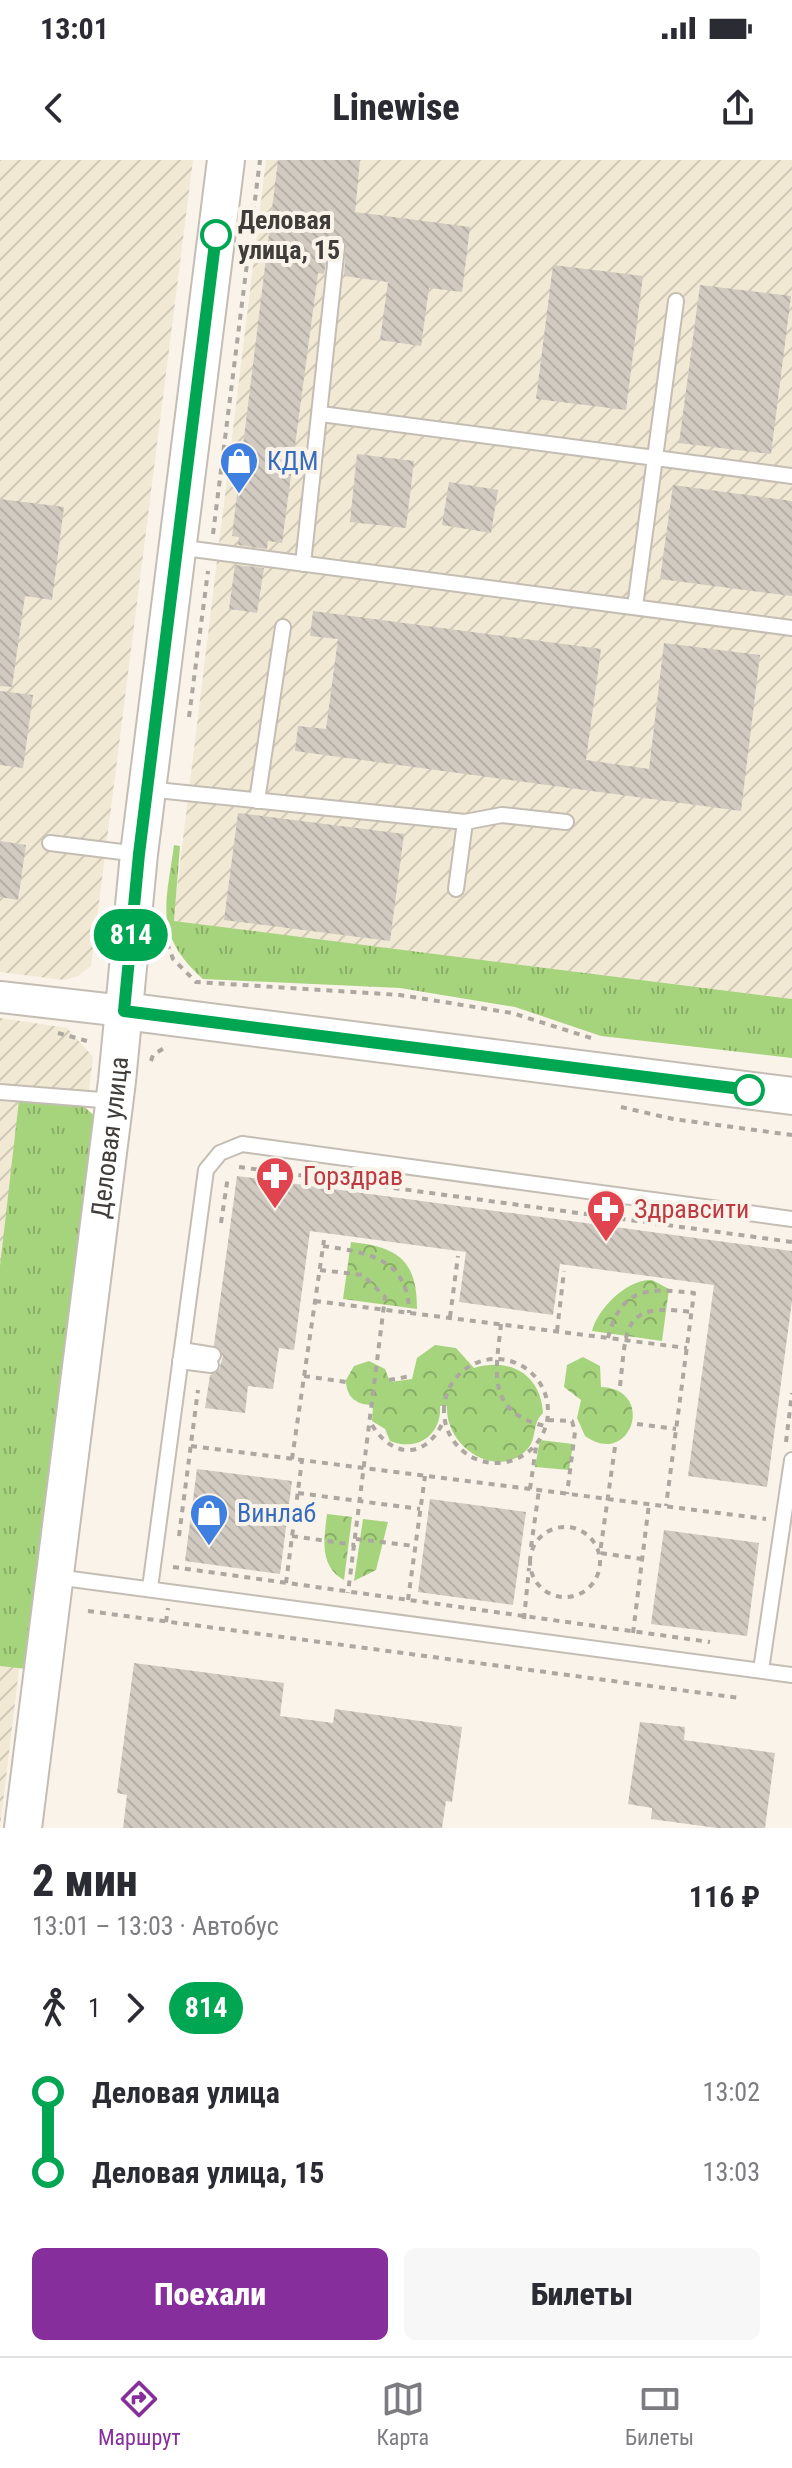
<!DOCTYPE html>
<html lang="ru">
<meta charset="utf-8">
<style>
:root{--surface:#fff;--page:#f7f7f7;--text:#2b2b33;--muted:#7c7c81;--line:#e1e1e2;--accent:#862f9c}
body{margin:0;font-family:"Roboto Condensed",sans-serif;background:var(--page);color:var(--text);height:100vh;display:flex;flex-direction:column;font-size:30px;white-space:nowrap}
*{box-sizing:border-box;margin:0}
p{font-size:26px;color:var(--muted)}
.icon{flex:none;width:44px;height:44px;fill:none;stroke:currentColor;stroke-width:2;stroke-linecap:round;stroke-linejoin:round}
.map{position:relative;height:1668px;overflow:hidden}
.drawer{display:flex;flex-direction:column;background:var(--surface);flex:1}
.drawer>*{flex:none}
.badge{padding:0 16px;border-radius:26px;font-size:28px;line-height:52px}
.map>.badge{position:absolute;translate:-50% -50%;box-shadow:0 0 0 4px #fff}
.legs{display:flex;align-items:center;gap:12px;height:88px;padding:0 32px;font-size:26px}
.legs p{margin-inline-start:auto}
.summary{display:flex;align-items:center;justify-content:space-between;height:136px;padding:0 32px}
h1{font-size:44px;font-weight:800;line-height:60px}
.primary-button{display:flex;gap:16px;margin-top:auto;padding:16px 32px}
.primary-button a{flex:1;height:92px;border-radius:12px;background:var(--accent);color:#fff;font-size:32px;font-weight:800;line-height:92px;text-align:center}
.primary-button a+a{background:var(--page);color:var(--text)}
ul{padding:0 32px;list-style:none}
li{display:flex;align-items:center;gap:28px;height:80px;font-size:30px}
li i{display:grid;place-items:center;width:12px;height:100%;margin:0 10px;background:currentColor}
li i::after{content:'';width:20px;height:20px;margin:-10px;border:6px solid;border-radius:50%;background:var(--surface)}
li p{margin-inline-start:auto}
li:first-child i{background:linear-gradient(#0000 50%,currentColor 0)}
li:last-child i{background:linear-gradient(currentColor 50%,#0000 0)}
.status{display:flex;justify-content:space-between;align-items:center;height:56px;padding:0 40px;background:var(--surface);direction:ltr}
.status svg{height:22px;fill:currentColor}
header{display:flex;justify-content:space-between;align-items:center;height:104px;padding:0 32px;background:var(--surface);font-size:36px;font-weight:800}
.dock{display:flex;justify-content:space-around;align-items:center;height:112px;border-top:2px solid var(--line);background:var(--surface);font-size:22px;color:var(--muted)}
.dock a{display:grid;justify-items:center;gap:4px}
.dock .on{color:var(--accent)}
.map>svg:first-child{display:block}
</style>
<div class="status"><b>13:01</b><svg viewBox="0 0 49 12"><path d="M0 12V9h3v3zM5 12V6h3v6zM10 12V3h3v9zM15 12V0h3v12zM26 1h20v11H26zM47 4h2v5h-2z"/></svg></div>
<header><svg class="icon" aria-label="back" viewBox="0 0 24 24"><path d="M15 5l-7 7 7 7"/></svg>Linewise<svg class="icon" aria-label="share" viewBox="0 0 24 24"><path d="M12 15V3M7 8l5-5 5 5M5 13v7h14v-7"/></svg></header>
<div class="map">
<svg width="792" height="1668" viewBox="0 0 792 1668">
<defs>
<pattern id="industrial-furrows" width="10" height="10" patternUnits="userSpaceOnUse" patternTransform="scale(2)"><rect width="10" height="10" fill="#f2e9d4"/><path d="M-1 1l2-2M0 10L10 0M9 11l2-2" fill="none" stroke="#d1c9b7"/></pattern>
<pattern id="grass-tufts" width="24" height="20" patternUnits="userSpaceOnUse" patternTransform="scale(2)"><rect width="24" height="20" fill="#a6d47d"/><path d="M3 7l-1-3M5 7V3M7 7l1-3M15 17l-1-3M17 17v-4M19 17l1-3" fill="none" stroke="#89ad67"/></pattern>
<pattern id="forest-crowns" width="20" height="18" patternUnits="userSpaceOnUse" patternTransform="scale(2)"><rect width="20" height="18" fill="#a6d47d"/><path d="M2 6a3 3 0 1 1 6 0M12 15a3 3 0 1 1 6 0" fill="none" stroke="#89ad67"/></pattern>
<pattern id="building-back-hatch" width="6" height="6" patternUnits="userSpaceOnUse" patternTransform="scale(2)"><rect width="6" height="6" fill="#d0cac0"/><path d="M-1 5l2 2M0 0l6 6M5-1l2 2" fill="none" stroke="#b4aea6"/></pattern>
</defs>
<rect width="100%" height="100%" fill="#f9f3e9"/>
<path fill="url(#industrial-furrows)" d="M 0,0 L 193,0 L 91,806 L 78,816 L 64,820 L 0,812 Z
M 266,0 L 792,0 L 792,839 L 173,761 Z
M 0,858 L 67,868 L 93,897 L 0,1667 Z"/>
<path fill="url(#grass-tufts)" d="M 174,685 L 180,686 L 174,761 L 792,839 L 792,898 L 601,876 L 515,847 L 400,828 L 203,819 C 153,774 166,745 174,685 Z
M 19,940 L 82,945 L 97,958 L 27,1509 L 0,1506 L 0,1106 Z"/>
<path fill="url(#forest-crowns)" d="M 351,1082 C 398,1087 417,1100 417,1149 L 343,1139 Z
M 652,1120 L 669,1129 L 662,1181 L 592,1171 C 598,1148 627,1119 652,1120 Z
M 435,1185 L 456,1188 L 474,1208 C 509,1197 541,1214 543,1253 C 532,1263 537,1276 529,1287 C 502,1322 445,1290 447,1246 L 440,1246 C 442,1275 417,1292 390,1281 L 385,1269 L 372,1261 L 373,1245 C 356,1245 346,1237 346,1220 L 354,1206 L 369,1201 L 385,1209 L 390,1222 L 412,1219 L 417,1198 Z
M 583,1197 L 600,1206 L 601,1227 C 657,1229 631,1309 585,1276 L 577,1258 L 581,1240 L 564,1227 L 567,1205 Z
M 540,1280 L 573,1284 L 569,1310 L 535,1307 Z
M 327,1354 L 352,1357 L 344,1420 C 319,1406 324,1379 327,1354 Z
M 363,1359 L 388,1362 L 376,1410 L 354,1421 Z"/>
<path fill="url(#building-back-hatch)" d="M 278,0 L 360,0 L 355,52 L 470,67 L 462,132 L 429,128 L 421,186 L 380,180 L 388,122 L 344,116 L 346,83 L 339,76 L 329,81 L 324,114 L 318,113 L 282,383 L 268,381 L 267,389 L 238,385 L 239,377 L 232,376 Z
M 553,105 L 643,116 L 626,250 L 536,239 Z
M 700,125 L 791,136 L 771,294 L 679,283 Z
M 357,294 L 414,301 L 406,368 L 350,362 Z
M 449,322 L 498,330 L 491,373 L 442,365 Z
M 673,325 L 792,341 L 792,436 L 660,419 Z
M 0,339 L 64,347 L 52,440 L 25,436 L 12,527 L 0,526 Z
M 235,405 L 264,408 L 257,453 L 229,449 Z
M 313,451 L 601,489 L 586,600 L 649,609 L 664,483 L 760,495 L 741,651 L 295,591 L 298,566 L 326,569 L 338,479 L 310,476 Z
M 0,531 L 33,535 L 23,608 L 0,605 Z
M 238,653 L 404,674 L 390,781 L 224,760 Z
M 0,681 L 26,685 L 18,740 L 0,737 Z
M 237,1016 L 792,1091 L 792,1141 L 767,1327 L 688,1316 L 714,1125 L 560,1104 L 553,1155 L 459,1142 L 466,1092 L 310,1071 L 294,1190 L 279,1188 L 273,1229 L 248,1226 L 245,1253 L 205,1248 L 210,1215 L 219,1210 L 223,1196 L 214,1185 Z
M 197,1309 L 292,1321 L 280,1414 L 185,1401 Z
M 430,1339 L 526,1352 L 513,1445 L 418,1432 Z
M 664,1370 L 759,1383 L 747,1476 L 651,1464 Z
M 134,1503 L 284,1523 L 280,1556 L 333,1563 L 335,1549 L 462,1567 L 452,1642 L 446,1641 L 442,1668 L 123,1668 L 127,1635 L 117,1633 Z
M 640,1562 L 685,1567 L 684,1580 L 775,1593 L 765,1668 L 717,1668 L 651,1659 L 652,1648 L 628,1644 Z"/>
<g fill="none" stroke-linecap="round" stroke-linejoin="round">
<g stroke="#c4bdb4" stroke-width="18">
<path id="service" d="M 321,254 L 792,316
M 177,387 L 792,468
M 303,404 L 337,86
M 635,447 L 676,141
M 147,629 L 465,662 L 502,655 L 566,662
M 257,641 L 283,467
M 50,683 L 138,694
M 456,729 L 465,662
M 0,932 L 114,941
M 182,1190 L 213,1195
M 180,1201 L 211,1205
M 56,1417 L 792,1515
M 150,1428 L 206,1010 L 220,993 L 242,984 L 792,1059
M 761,1510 L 792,1300"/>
</g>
<g stroke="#c4bdb4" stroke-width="34">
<path id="minor" d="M 0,837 L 124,851"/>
</g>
<g stroke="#c4bdb4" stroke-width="40">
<g id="tertiary">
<path d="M 124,851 L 792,936"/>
<path id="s1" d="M 23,1668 L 117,921 L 139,694 L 226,0"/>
</g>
</g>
<path stroke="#aca7a0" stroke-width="4" stroke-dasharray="6 6" stroke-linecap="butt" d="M 213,374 L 260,0
M 189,557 L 208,411
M 163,772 L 173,799 L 196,822 L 400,835 L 512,853 L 591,878
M 58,873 L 87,881 L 88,886
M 151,901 L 153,895 L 164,888
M 621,947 L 673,959 L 792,975
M 239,1007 L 792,1082
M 221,1063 L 228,1016
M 323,1086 C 366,1092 409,1098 409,1153
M 320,1110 L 363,1115 L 385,1137 L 348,1433
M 315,1141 L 687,1188
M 450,1157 L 458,1096
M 501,1164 C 496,1211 485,1252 545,1266
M 557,1171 L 564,1111
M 608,1178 C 621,1126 649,1128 694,1133 L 666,1346
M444 1251a52 52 0 1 1 104 0a52 52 0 1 1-104 0Z
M 304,1216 L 346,1222
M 389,1220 L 411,1216
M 620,1226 C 627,1167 621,1142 691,1152
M 548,1260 L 572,1261 L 575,1272 L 567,1334
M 637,1264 L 676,1269
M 372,1265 C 393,1299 426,1299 443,1262
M 786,1282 L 792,1233
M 191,1286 L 766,1359
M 615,1287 L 600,1393 L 642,1399
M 292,1299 L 324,1080
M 530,1329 L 536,1287
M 298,1333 L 420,1349
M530 1402a35 35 0 1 1 70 0a35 35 0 1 1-70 0Z
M 179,1376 L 198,1230
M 292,1376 L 355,1385
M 356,1379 L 415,1386
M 531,1387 L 539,1330
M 173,1407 L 710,1482
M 286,1423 L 302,1300
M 408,1440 L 425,1316
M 88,1451 L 740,1538
M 524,1459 L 529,1408
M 166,1462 L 168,1448
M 633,1473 L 649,1344"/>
<use href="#service" stroke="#fff" stroke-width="14"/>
<use href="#minor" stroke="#fff" stroke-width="30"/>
<use href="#tertiary" stroke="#fff" stroke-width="36"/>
</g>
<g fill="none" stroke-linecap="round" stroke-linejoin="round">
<g stroke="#fff" stroke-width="18">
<path id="line-1" d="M 216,75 L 139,694 L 124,851 L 749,930"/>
</g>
<use href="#line-1" stroke="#00a651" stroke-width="12"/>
</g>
<defs>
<g id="shop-pin" transform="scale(2)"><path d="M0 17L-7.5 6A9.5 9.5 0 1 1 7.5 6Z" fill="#3f7fe0" stroke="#f9f3e9"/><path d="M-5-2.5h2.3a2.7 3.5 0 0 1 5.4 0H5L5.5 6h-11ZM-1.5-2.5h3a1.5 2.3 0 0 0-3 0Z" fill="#fff"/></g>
<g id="pharmacy-pin" transform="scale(2)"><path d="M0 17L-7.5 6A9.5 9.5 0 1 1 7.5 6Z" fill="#e0444e" stroke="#f9f3e9"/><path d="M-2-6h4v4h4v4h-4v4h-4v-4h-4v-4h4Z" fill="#fff"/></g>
</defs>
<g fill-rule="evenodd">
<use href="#shop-pin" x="239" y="301"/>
<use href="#pharmacy-pin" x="275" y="1016"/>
<use href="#pharmacy-pin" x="606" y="1049"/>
<use href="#shop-pin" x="209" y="1353"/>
</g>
<g fill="#fff" stroke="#00a651" stroke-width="4">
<circle cx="216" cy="75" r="14"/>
<circle cx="749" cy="930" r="14"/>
</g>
<g text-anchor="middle" stroke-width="8" stroke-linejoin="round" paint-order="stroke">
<g font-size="26" font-weight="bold" fill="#3f3c39" stroke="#f9f3e9" text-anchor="start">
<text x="238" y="69">Деловая<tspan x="238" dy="30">улица, 15</tspan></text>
</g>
<g font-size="26" fill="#366cbe" stroke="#f9f3e9" text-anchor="start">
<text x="267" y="310">КДМ</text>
<text x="237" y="1362">Винлаб</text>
</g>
<g font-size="26" fill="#3f3c39" stroke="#f9f3e9">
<text dy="9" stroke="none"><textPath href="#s1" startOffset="696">Деловая улица</textPath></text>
</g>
<g font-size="26" fill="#be3a42" stroke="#f9f3e9" text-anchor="start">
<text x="303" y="1025">Горздрав</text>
<text x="634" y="1058">Здравсити</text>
</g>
</g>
</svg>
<b class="badge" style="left:131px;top:775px;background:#00a651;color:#fff">814</b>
</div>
<section class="drawer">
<div class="summary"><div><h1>2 мин</h1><p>13:01 – 13:03 · Автобус</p></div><b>116 ₽</b></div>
<div class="legs"><svg class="icon" aria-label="walk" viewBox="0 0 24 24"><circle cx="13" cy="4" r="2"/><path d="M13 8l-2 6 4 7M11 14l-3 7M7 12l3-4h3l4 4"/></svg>1<svg class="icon" aria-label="forward" viewBox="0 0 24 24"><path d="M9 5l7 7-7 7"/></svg><b class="badge" style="background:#00a651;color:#fff">814</b></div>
<ul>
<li><i style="color:#00a651"></i><b>Деловая улица</b><p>13:02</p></li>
<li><i style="color:#00a651"></i><b>Деловая улица, 15</b><p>13:03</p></li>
</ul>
<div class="primary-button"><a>Поехали</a><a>Билеты</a></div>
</section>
<nav class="dock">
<a class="on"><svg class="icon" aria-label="directions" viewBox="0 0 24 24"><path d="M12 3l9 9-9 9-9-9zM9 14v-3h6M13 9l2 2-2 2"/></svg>Маршрут</a>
<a><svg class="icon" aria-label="map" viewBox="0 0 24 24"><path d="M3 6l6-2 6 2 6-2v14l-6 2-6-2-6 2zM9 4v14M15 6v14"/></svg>Карта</a>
<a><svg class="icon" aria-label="tickets" viewBox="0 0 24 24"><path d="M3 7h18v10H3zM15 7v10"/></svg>Билеты</a>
</nav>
